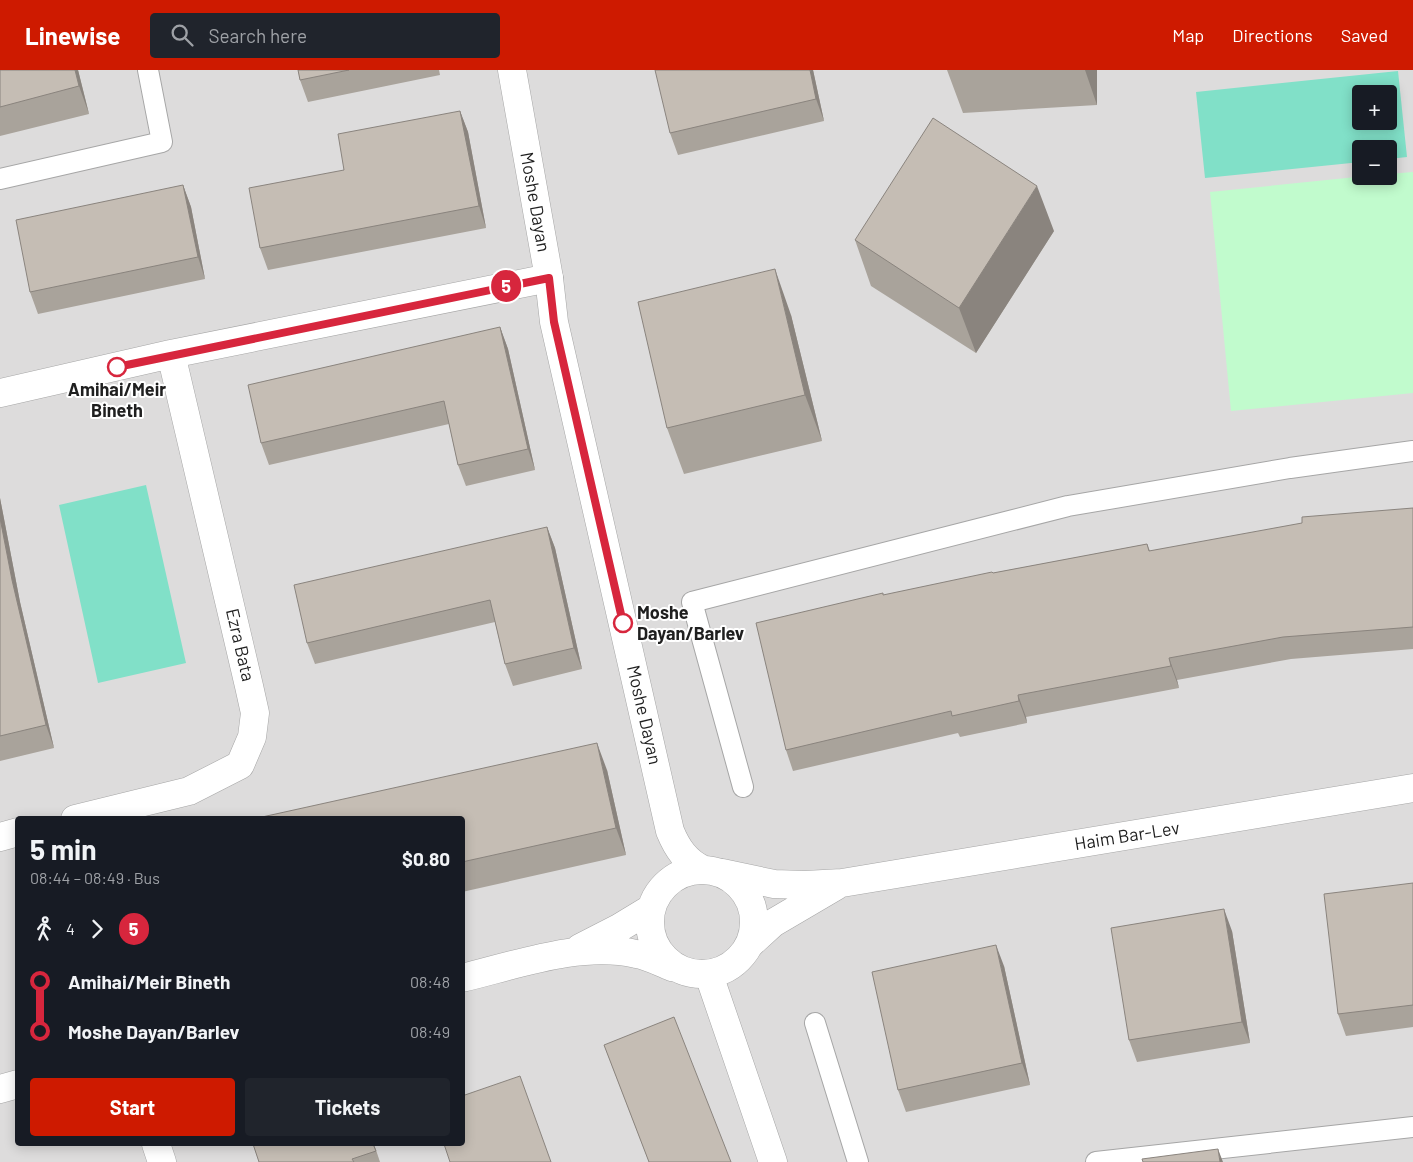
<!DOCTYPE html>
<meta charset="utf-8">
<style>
:root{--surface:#171b24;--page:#20242c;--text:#f1f3f6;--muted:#9ea1a6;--accent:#ce1a00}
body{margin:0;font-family:Barlow,sans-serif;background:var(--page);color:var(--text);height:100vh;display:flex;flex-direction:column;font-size:19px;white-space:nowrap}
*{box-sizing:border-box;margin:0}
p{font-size:16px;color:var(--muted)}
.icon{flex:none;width:28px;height:28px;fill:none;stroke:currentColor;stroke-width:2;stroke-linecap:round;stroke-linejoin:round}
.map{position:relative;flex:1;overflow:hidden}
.panel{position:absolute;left:15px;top:746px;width:450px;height:330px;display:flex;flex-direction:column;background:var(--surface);border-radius:5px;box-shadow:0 2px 12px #0003}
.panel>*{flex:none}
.badge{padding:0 10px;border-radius:16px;font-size:18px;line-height:32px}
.fabs{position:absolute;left:1352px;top:15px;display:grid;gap:10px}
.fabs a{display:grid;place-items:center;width:45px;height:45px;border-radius:5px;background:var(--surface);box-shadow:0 2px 12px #0003;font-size:25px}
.map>.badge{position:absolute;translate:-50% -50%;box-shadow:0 0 0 2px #fff}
.legs{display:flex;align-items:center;gap:8px;height:55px;padding:0 15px;font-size:16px}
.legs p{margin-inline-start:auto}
.overview{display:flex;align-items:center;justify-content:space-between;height:85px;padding:0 15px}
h1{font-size:28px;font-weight:700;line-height:38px}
.button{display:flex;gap:10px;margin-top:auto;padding:10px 15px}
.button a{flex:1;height:58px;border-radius:5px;background:var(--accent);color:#fff;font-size:20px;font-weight:700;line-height:58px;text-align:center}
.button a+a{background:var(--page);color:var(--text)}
ul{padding:0 15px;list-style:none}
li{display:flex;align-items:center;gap:18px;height:50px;font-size:19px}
li i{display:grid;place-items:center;width:8px;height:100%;margin:0 6px;background:currentColor}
li i::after{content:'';width:12px;height:12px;margin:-6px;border:4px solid;border-radius:50%;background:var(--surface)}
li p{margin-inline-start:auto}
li:first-child i{background:linear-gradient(#0000 50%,currentColor 0)}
li:last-child i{background:linear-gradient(currentColor 50%,#0000 0)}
header{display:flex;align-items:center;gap:30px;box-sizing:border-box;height:70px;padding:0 25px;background:var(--accent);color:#fff}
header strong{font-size:24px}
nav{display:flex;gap:28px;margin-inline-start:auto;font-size:18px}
.search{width:350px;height:45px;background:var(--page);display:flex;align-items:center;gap:12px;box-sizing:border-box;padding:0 18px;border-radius:5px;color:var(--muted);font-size:19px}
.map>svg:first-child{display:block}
</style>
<header>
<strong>Linewise</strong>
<div class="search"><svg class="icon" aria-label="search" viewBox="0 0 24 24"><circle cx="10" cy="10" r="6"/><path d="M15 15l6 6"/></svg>Search here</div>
<nav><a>Map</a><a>Directions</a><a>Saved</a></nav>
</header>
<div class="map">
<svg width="1413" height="1092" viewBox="0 0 1413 1092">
<rect width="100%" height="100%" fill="#f0eee5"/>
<path fill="#dddcdc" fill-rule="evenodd" d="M 0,0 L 1413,0 L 1413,1092 L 0,1092 ZM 1361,24 L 1389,24 L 1389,51 L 1361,51 ZM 1361,79 L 1389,79 L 1389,106 L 1361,106 ZM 18,749 L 462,749 L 462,1074 L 18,1074 Z"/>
<path fill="#c1fbcd" d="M 1413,102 L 1413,323 L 1231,341 L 1210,122 L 1366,106 L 1389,106 L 1389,104 Z"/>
<path fill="#81e0c8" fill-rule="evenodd" d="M 1398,1 L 1407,87 L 1389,89 L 1389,79 L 1361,79 L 1361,92 L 1205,108 L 1196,22 ZM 1361,24 L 1389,24 L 1389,51 L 1361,51 Z
M 146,415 L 186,593 L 98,613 L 59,435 Z"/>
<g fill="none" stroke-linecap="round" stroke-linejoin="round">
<g stroke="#a6a6a6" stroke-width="22">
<path id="service" d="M 0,109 L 162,72 L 148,0
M 743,717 L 692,532 L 1068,436 L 1290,398 L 1413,381
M 815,953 L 858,1092
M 1096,1092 L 1413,1057"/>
</g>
<g stroke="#a6a6a6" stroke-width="29">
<path id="minor" d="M 0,323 L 171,284 L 549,208
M 75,749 L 189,721 L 240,695 L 252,667 L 255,643 L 249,616 L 171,284
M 0,767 L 18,762
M 722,803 L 774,814 L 805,815 L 842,813 L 1413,718
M 751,873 L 773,853 L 836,816
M 709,905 L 773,1092
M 156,1074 L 162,1092"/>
</g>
<g stroke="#a6a6a6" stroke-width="29">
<path id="tertiary" d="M 512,0 L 549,208 L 554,252 L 670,761 C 677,778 686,792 704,800
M650 852a52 52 0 1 1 104 0a52 52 0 1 1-104 0Z
M 580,878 L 619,858 L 652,838
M 462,908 C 516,895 582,871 636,884 C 649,886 661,893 672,897
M 0,1019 L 18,1014"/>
</g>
<use href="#service" stroke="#fff" stroke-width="20"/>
<use href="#minor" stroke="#fff" stroke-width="28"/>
<use href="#tertiary" stroke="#fff" stroke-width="28"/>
</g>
<path fill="#a9a39b" d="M 0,0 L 78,0 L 89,44 L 0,66 Z
M 298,0 L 439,0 L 440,5 L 308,32 L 300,10 Z
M 813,0 L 824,51 L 678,85 L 670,63 Z
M 947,0 L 1097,0 L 1097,35 L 963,43 Z
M 460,41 L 468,62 L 486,158 L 268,200 L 260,178 L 344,100 Z
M 183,115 L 191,137 L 205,209 L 38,244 L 30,222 Z
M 1054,161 L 976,283 L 871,216 L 855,170 Z
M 791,245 L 822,371 L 684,404 L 667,358 Z
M 500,257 L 508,279 L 535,400 L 466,416 L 458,395 L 449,354 L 269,395 L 261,373 Z
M 0,428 L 20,532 L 54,678 L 0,691 Z
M 1413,438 L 1413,579 L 1291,589 L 1177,610 L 1179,618 L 1026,647 L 1027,653 L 960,667 L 958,663 L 793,701 L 786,680 L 993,503 L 1147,474 L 1150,481 Z
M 547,457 L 555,478 L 582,599 L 513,616 L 505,594 L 495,552 L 315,594 L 307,573 Z
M 607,700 L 626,785 L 462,822 L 462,749 Z
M 1413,813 L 1413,957 L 1346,966 L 1338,944 Z
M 1232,861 L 1250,973 L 1137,992 L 1129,970 Z
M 1004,896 L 1030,1015 L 906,1042 L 898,1020 Z
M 604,975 L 731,1092 L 649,1092 Z
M 253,1074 L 374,1074 L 380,1092 L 259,1092 Z"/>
<path fill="#8a847e" d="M 75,0 L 78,0 L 89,44 L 79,16 Z
M 810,0 L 813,0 L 824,51 L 816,29 Z
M 1085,0 L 1097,0 L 1097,35 Z
M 460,41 L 468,62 L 486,158 L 479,136 Z
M 183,115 L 191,137 L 205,209 L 198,187 Z
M 1037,116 L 1054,161 L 976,283 L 959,238 Z
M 775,199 L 791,245 L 822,371 L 805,325 Z
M 500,257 L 508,279 L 535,400 L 528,379 Z
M 0,428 L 20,532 L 54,678 L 46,655 L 12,510 L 0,448 Z
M 547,457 L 555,478 L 582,599 L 574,578 Z
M 1169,588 L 1177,610 L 1179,618 L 1171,596 Z
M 1018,625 L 1026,647 L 1027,653 L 1019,631 Z
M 597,673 L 607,700 L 626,785 L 616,758 Z
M 1224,839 L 1232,861 L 1250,973 L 1242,952 Z
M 996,875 L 1004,896 L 1030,1015 L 1022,993 Z
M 1218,1079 L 1223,1092 L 1220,1092 Z"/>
<path fill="#c5bdb4" stroke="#8a847e" d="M 0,0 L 75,0 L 79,16 L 0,37 Z
M 298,0 L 349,0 L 300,10 Z
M 655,0 L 810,0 L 816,29 L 670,63 Z
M 460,41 L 479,136 L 260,178 L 249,118 L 344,100 L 338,64 Z
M 933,48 L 1037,116 L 959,238 L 855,170 Z
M 183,115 L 198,187 L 30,222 L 16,150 Z
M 775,199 L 805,325 L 667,358 L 638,232 Z
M 500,257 L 528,379 L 458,395 L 444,331 L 261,373 L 248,315 Z
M 1413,438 L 1413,557 L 1283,567 L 1169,588 L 1171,596 L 1018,625 L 1019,631 L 952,646 L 951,641 L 786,680 L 756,553 L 883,523 L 883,525 L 992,502 L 993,503 L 1147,474 L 1149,481 L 1302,453 L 1302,447 Z
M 0,448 L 12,510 L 46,655 L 0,666 Z
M 547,457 L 574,578 L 505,594 L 490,530 L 307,573 L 294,515 Z
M 597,673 L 616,758 L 462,792 L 462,749 L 253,749 Z
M 1413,813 L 1413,935 L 1338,944 L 1324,824 Z
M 1224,839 L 1242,952 L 1129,970 L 1111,858 Z
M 996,875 L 1022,993 L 898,1020 L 872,902 Z
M 674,947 L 731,1092 L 649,1092 L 604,975 Z
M 520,1006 L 551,1092 L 450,1092 L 444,1074 L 462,1074 L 462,1026 Z
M 253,1074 L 373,1074 L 376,1081 L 352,1089 L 354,1092 L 259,1092 Z
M 1218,1079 L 1220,1092 L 1143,1092 L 1142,1089 Z"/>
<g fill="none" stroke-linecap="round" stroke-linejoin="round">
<g stroke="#fff" stroke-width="11">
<path id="line-1" d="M 117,297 L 549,208 L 554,252 L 623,553"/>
</g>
<use href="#line-1" stroke="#d7263d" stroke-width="8"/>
</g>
<g fill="#fff" stroke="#d7263d" stroke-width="2.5">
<circle cx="117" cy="297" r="9"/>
<circle cx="623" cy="553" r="9"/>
</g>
<g text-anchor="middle" stroke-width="4" stroke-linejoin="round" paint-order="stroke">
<g font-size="18" fill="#1f1f1f" stroke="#fff">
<text transform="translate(535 132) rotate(80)" y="6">Moshe Dayan</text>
<text transform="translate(240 575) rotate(77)" y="6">Ezra Bata</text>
<text transform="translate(644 645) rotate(77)" y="6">Moshe Dayan</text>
<text transform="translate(1127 766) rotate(-9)" y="6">Haim Bar-Lev</text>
</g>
<g font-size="18" font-weight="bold" fill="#1f1f1f" stroke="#fff">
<text x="117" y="326">Amihai/Meir<tspan x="117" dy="21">Bineth</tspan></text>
<text x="637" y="549" text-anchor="start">Moshe<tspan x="637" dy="21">Dayan/Barlev</tspan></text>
</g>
</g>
</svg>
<div class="fabs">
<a>+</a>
<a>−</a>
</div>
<b class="badge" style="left:506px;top:216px;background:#d7263d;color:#fff">5</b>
<section class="panel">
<div class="overview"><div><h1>5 min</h1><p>08:44 – 08:49 · Bus</p></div><b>$0.80</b></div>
<div class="legs"><svg class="icon" aria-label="walk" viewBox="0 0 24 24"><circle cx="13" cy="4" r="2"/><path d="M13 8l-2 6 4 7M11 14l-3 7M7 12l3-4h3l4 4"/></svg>4<svg class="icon" aria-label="forward" viewBox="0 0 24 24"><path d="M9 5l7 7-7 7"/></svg><b class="badge" style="background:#d7263d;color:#fff">5</b></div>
<ul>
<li><i style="color:#d7263d"></i><b>Amihai/Meir Bineth</b><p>08:48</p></li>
<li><i style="color:#d7263d"></i><b>Moshe Dayan/Barlev</b><p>08:49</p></li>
</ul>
<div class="button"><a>Start</a><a>Tickets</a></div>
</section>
</div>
